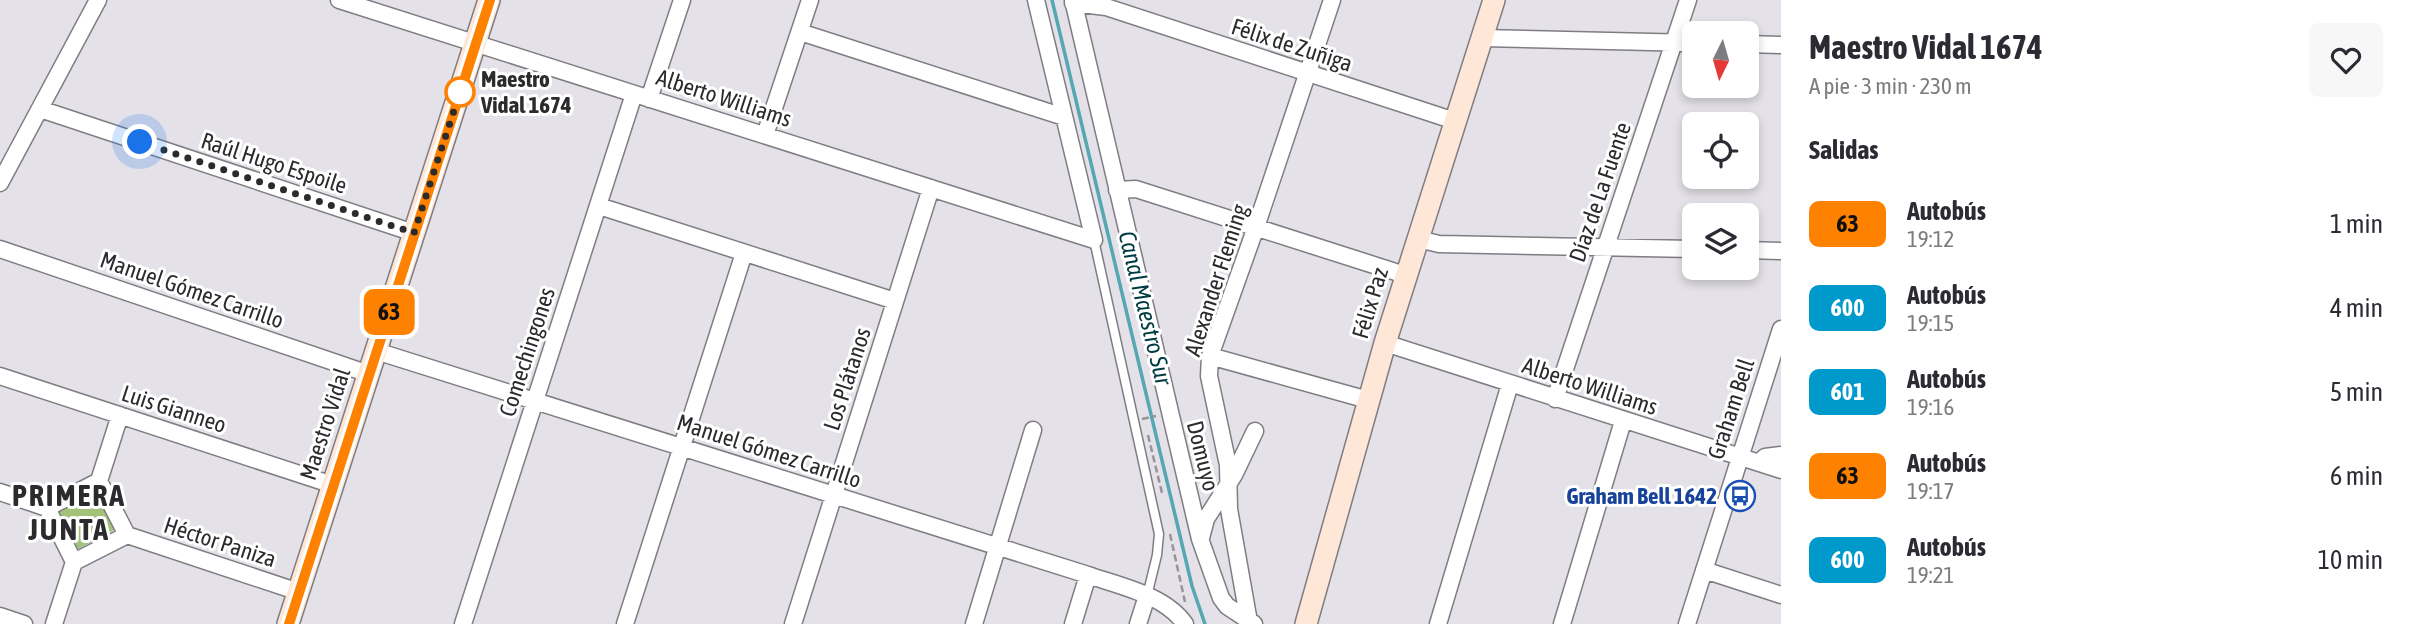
<!DOCTYPE html>
<html lang="es">
<meta charset="utf-8">
<style>
:root{--surface:#fff;--page:#f7f7f7;--text:#2b2b33;--muted:#7c7c81}
body{margin:0;font-family:"Asap Condensed",sans-serif;background:var(--page);color:var(--text);height:100vh;display:flex;flex-direction:column;font-size:26px;white-space:nowrap}
*{box-sizing:border-box;margin:0}
p{font-size:23px;color:var(--muted)}
.icon{flex:none;width:38px;height:38px;fill:none;stroke:currentColor;stroke-width:2;stroke-linecap:round;stroke-linejoin:round}
.map{position:relative;flex:1;overflow:hidden}
.sheet{display:flex;flex-direction:column;background:var(--surface);width:630px}
.sheet>*{flex:none}
.badge{padding:0 14px;border-radius:10px;font-size:24px;line-height:46px}
.needle{width:46px;rotate:185deg}
.tools{position:absolute;left:1682px;top:21px;display:grid;gap:14px}
.tools a{display:grid;place-items:center;width:77px;height:77px;border-radius:10px;background:var(--surface);box-shadow:0 4px 10px #0003;font-size:35px}
.you{position:absolute;width:35px;height:35px;margin:-18px;border:5px solid #fff;border-radius:50%;background:#1a73e8;box-shadow:0 0 0 10px #1a73e833}
.map>.badge{position:absolute;translate:-50% -50%;box-shadow:0 0 0 4px #fff}
h2{padding:0 28px;font-size:26px;line-height:63px}
.round{display:grid;place-items:center;flex:none;width:74px;height:74px;border-radius:10px;background:var(--page)}
.overview{display:flex;align-items:center;justify-content:space-between;height:119px;padding:0 28px}
h1{font-size:33px;font-weight:700;line-height:52px}
ul{padding:0;list-style:none}
li{display:flex;align-items:center;gap:21px;height:84px;padding:0 28px}
li div{flex:1}
li b{display:block;font-size:26px}
li em{font-style:normal}
li .badge{min-width:77px;font-weight:700;text-align:center}
main{display:flex;flex:1;min-height:0}
.map>svg:first-child{display:block}
</style>
<main>
<div class="map">
<svg width="1781" height="624" viewBox="0 0 1781 624">
<rect width="100%" height="100%" fill="#e4e2e8"/>
<path fill="#a2c27a" d="M 96,491 L 116,529 L 78,549 L 58,511 Z"/>
<g fill="none" stroke-linecap="round" stroke-linejoin="round">
<path stroke="#54a7b3" stroke-width="3.5" d="M 1052,0 L 1192,586 L 1205,624"/>
<g stroke="#7f7d83" stroke-width="11">
<path id="lane" d="M 1094,240 L 1159,534 L 1157,555 L 1147,596"/>
</g>
<g stroke="#7f7d83" stroke-width="19">
<path id="street" d="M 339,0 L 1094,240
M 1036,0 L 1094,240
M 1073,0 L 1200,539 L 1221,598 L 1227,606 L 1254,624
M 1073,3 L 1106,7 L 1455,121
M 800,32 L 1064,117
M 1482,38 L 1694,43
M 1746,44 L 1781,45
M 649,99 L 682,0
M 40,109 L 414,233
M 765,135 L 810,0
M 0,183 L 98,0
M 1117,190 L 1136,189 L 1405,275
M 599,206 L 895,301
M 1418,239 L 1439,244 L 1694,249
M 0,249 L 369,374
M 1746,250 L 1781,251
M 1385,343 L 1781,470
M 376,351 L 1088,575 C 1120,586 1165,595 1185,624
M 1210,356 L 1368,400
M 0,376 L 333,485
M 1555,399 L 1688,0
M 1759,463 L 1765,457 L 1781,455
M 99,481 L 120,415
M 0,492 L 47,508 L 74,562 L 127,535
M 47,508 L 99,481 L 127,535 L 299,592
M 1201,538 L 1206,519 L 1234,475 L 1255,431
M 1704,570 L 1781,595
M 0,616 L 24,624
M 1249,622 L 1229,509 L 1228,465 L 1209,376 L 1210,356 L 1256,227 L 1332,0
M 54,624 L 74,562
M 463,624 L 634,94
M 625,624 L 744,253
M 793,624 L 931,188
M 974,624 L 1033,430
M 1073,624 L 1088,575
M 1138,624 L 1147,596
M 1438,624 L 1510,384
M 1562,624 L 1623,421
M 1687,624 L 1781,329"/>
</g>
<g stroke="#7f7d83" stroke-width="24">
<path id="secondary" d="M 288,624 L 489,0
M 1306,624 L 1385,343 L 1494,0"/>
</g>
<path stroke="#969499" stroke-width="2.5" stroke-dasharray="7 3.5" stroke-linecap="butt" d="M 1142,419 L 1156,416
M 1148,435 L 1162,493
M 1170,534 L 1185,602"/>
<use href="#lane" stroke="#fff" stroke-width="8"/>
<use href="#street" stroke="#fff" stroke-width="16"/>
<use href="#secondary" stroke="#fee7d6" stroke-width="21"/>
</g>
<g fill="none" stroke-linecap="round" stroke-linejoin="round">
<g stroke="#fff" stroke-width="16">
<path id="line" d="M 289,624 L 490,0"/>
</g>
<use href="#line" stroke="#ff8100" stroke-width="10"/>
<path stroke="#2b2a2c" stroke-width="7" stroke-dasharray="0 12.6" d="M 140,142 L 414,233 L 460,92"/>
</g>
<defs>
<g id="bus-ring" transform="scale(1.575)"><circle r="9.5" fill="#fff" stroke="#1a4fb4" stroke-width="1.5"/><path d="M-5-6H5V4H4V6H2V4H-2V6H-4V4H-5ZM-3.5-4V0h7V-4ZM-3.5 1.2v1.5H-2V1.2ZM2 1.2v1.5H3.5V1.2Z" fill="#1a4fb4"/></g>
</defs>
<g fill-rule="evenodd">
<use href="#bus-ring" x="1740" y="496"/>
</g>
<circle fill="#fff" stroke="#ff8100" stroke-width="3.5" cx="460" cy="92" r="14"/>
<g text-anchor="middle" stroke-width="6" stroke-linejoin="round" paint-order="stroke">
<g font-size="23" fill="#2b2a2c" stroke="#fff">
<text transform="translate(1292 45) rotate(18)" y="8">Félix de Zuñiga</text>
<text transform="translate(724 98) rotate(18)" y="8">Alberto Williams</text>
<text transform="translate(274 163) rotate(18)" y="8">Raúl Hugo Espoile</text>
<text transform="translate(1600 192) rotate(-71)" y="8">Díaz de La Fuente</text>
<text transform="translate(1216 280) rotate(-72)" y="8">Alexander Fleming</text>
<text transform="translate(192 290) rotate(19)" y="8">Manuel Gómez Carrillo</text>
<text transform="translate(1370 303) rotate(-73)" y="8">Félix Paz</text>
<text transform="translate(527 352) rotate(-72)" y="8">Comechingones</text>
<text transform="translate(847 379) rotate(-72)" y="8">Los Plátanos</text>
<text transform="translate(1590 386) rotate(18)" y="8">Alberto Williams</text>
<text transform="translate(174 409) rotate(18)" y="8">Luis Gianneo</text>
<text transform="translate(1731 409) rotate(-72)" y="8">Graham Bell</text>
<text transform="translate(325 424) rotate(-72)" y="8">Maestro Vidal</text>
<text transform="translate(769 451) rotate(18)" y="8">Manuel Gómez Carrillo</text>
<text transform="translate(1203 456) rotate(76)" y="8">Domuyo</text>
<text transform="translate(220 542) rotate(18)" y="8">Héctor Paniza</text>
</g>
<g font-size="23" font-weight="bold" fill="#2b2a2c" stroke="#fff" text-anchor="start">
<text x="481" y="87">Maestro<tspan x="481" dy="26">Vidal 1674</tspan></text>
</g>
<g font-size="23" font-weight="bold" fill="#164399" stroke="#fff" text-anchor="end">
<text x="1717" y="504">Graham Bell 1642</text>
</g>
<g font-size="24" font-style="italic" fill="#003b41" stroke="#fff">
<text transform="translate(1145 308) rotate(76)" y="8">Canal Maestro Sur</text>
</g>
<g font-size="30" font-weight="bold" letter-spacing="2" fill="#2b2a2c" stroke="#fff">
<text x="69" y="506">PRIMERA<tspan x="69" dy="34">JUNTA</tspan></text>
</g>
</g>
</svg>
<div class="tools">
<a><svg class="needle" viewBox="-14 -14 28 28"><path d="M0-13l5 13h-10z" fill="#e53935"/><path d="M0 13l5-13h-10z" fill="#7c7c81"/></svg></a>
<a><svg class="icon" aria-label="locate" viewBox="0 0 24 24"><circle cx="12" cy="12" r="6"/><path d="M12 2v4M12 18v4M2 12h4M18 12h4"/></svg></a>
<a><svg class="icon" aria-label="layers" viewBox="0 0 24 24"><path d="M12 4l9 5-9 5-9-5zM3 14l9 5 9-5"/></svg></a>
</div>
<div class="you" style="left:140px;top:142px"></div>
<b class="badge" style="left:389px;top:312px;background:#ff8100;color:#111">63</b>
</div>
<section class="sheet">
<div class="overview"><div><h1>Maestro Vidal 1674</h1><p>A pie · 3 min · 230 m</p></div><a class="round"><svg class="icon" aria-label="heart" viewBox="0 0 24 24"><path d="M12 20l-8-8c-3-5 5-10 8-4 3-6 11-1 8 4z"/></svg></a></div>
<h2>Salidas</h2>
<ul>
<li><span class="badge" style="background:#ff8100;color:#111">63</span><div><b>Autobús</b><p>19:12</p></div><em>1 min</em></li>
<li><span class="badge" style="background:#0099cb;color:#fff">600</span><div><b>Autobús</b><p>19:15</p></div><em>4 min</em></li>
<li><span class="badge" style="background:#0099cb;color:#fff">601</span><div><b>Autobús</b><p>19:16</p></div><em>5 min</em></li>
<li><span class="badge" style="background:#ff8100;color:#111">63</span><div><b>Autobús</b><p>19:17</p></div><em>6 min</em></li>
<li><span class="badge" style="background:#0099cb;color:#fff">600</span><div><b>Autobús</b><p>19:21</p></div><em>10 min</em></li>
</ul>
</section>
</main>
